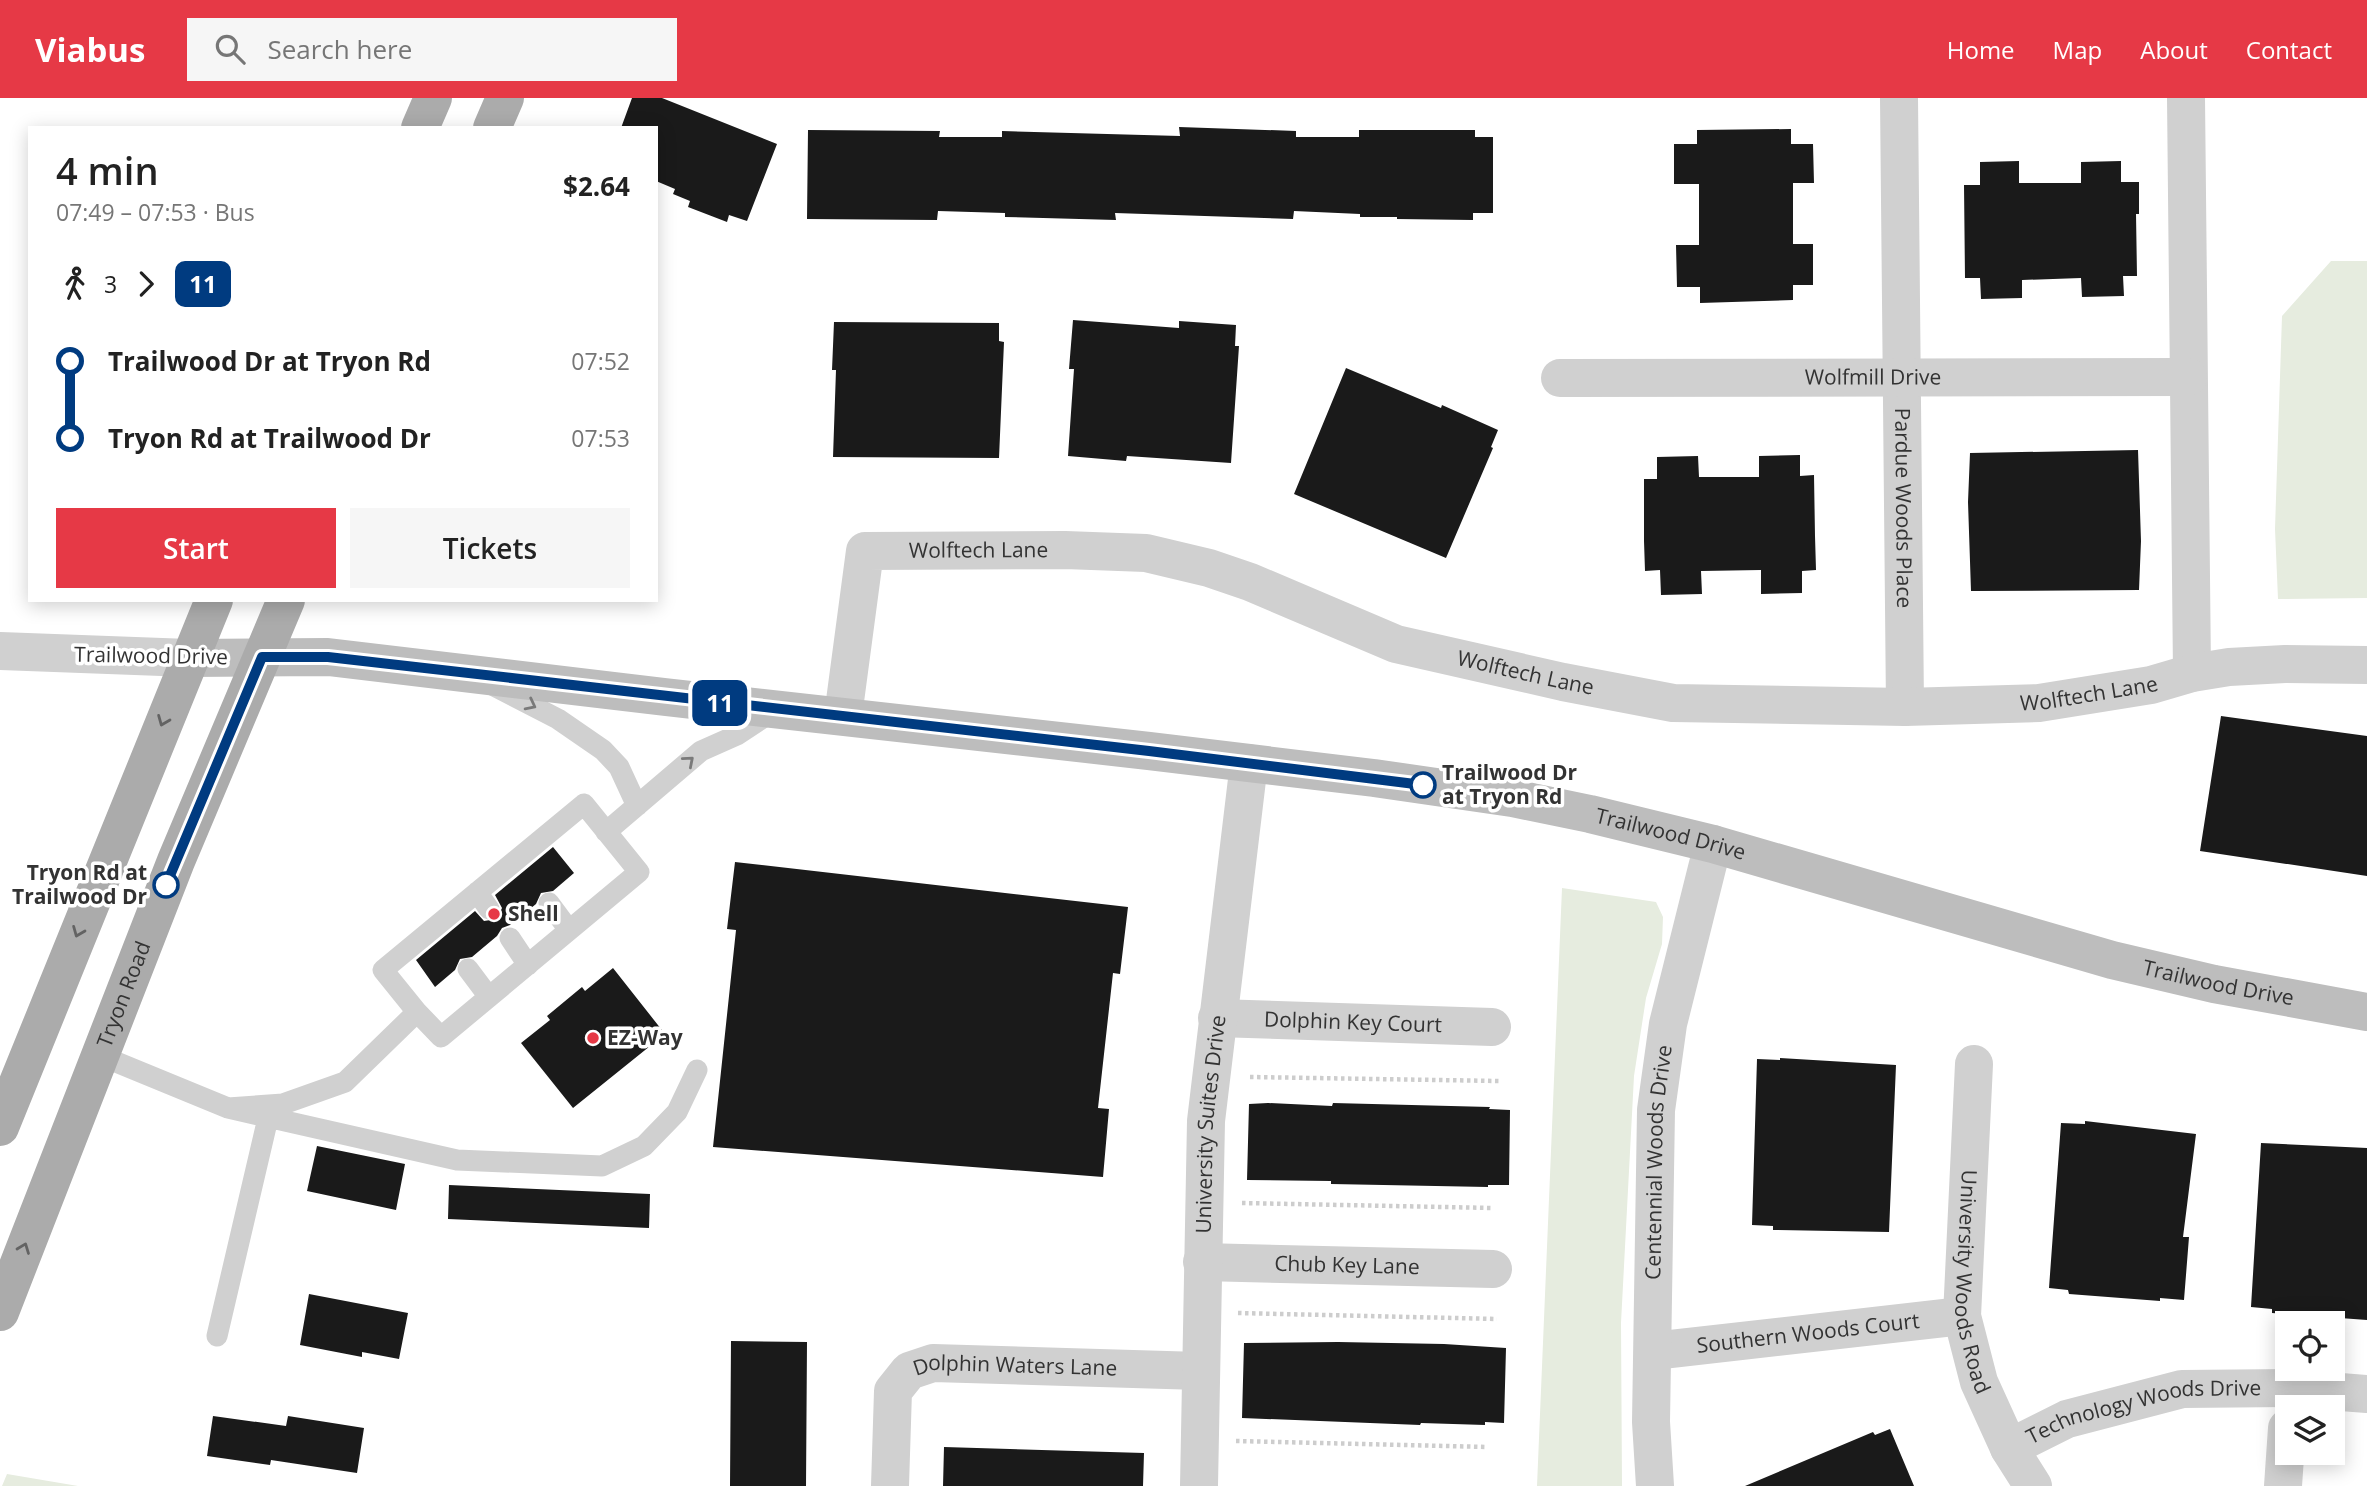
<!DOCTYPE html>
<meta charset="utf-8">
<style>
:root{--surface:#fff;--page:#f6f6f6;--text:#222;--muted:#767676;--accent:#e63946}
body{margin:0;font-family:"Open Sans",sans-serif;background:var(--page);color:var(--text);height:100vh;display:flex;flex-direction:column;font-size:26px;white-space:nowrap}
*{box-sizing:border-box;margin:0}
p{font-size:23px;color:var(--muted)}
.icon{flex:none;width:38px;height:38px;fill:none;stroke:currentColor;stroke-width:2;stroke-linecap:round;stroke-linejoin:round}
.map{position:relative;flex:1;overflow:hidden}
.sheet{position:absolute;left:28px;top:28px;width:630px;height:476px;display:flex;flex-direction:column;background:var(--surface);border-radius:0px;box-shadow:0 4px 18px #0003}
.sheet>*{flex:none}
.badge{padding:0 14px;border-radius:10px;font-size:24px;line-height:46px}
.buttons{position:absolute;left:2275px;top:1213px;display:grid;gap:14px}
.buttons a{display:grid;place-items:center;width:70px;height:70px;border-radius:0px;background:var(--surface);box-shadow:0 4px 18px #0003;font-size:35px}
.map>.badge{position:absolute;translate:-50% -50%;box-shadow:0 0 0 4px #fff}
.legs{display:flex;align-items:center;gap:10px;height:77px;padding:0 28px;font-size:23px}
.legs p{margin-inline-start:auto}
.head{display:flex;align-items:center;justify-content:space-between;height:119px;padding:0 28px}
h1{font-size:38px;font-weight:600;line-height:52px}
.cta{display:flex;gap:14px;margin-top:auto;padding:14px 28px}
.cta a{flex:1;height:80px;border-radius:0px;background:var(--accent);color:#fff;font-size:28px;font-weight:600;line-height:80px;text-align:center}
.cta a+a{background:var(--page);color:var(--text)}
ul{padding:0 28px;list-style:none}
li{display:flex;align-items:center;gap:24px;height:77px;font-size:26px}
li i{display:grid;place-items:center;width:10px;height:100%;margin:0 9px;background:currentColor}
li i::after{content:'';width:18px;height:18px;margin:-9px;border:5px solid;border-radius:50%;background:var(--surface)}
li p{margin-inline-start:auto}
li:first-child i{background:linear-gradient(#0000 50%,currentColor 0)}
li:last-child i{background:linear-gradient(currentColor 50%,#0000 0)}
header{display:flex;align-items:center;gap:42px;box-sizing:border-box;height:98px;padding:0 35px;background:var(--accent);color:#fff}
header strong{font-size:33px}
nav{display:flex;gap:38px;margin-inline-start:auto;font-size:24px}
.search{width:490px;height:63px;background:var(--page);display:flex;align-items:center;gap:18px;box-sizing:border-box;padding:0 24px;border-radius:0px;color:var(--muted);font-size:26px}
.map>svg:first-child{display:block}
</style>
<header>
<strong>Viabus</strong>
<div class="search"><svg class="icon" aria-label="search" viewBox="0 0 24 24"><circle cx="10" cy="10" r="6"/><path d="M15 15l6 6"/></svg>Search here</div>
<nav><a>Home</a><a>Map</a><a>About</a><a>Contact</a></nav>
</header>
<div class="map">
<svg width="2367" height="1388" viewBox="0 0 2367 1388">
<rect width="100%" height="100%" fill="#fff"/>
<path fill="#e6ecdf" d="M 2331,163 L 2367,163 L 2367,500 L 2278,501 L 2275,431 L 2282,218 Z
M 1562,790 L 1656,804 L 1663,819 L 1662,846 L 1646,900 L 1634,978 L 1621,1225 L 1622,1388 L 1537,1388 Z
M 7,1376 L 78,1388 L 2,1388 Z"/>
<path fill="#1a1a1a" d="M 632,0 L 662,0 L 777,46 L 747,123 L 729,117 L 727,124 L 688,109 L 690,103 L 673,96 L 675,91 L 656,83 L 656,30 L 621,30 Z
M 1179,29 L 1296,33 L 1296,39 L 1359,39 L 1359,32 L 1475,32 L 1475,39 L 1493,39 L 1493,115 L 1473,115 L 1473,122 L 1397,121 L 1397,119 L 1360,119 L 1360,116 L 1294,113 L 1293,121 L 1115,115 L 1116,122 L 1005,119 L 1005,115 L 938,113 L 937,122 L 807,121 L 808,32 L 940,33 L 939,39 L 1002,39 L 1002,33 L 1180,38 Z
M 1791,31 L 1791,46 L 1813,46 L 1814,85 L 1793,85 L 1793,146 L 1813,146 L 1813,187 L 1793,187 L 1793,202 L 1700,205 L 1700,189 L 1677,189 L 1676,147 L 1699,147 L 1699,86 L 1674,86 L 1674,46 L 1697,46 L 1697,32 Z
M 2019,63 L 2019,85 L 2081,85 L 2081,64 L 2121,63 L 2121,84 L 2139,84 L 2139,116 L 2136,116 L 2137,178 L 2123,178 L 2124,198 L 2082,199 L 2081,180 L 2022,182 L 2022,200 L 1981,201 L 1980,180 L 1965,180 L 1964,87 L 1980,87 L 1980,64 Z
M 1073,222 L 1179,230 L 1179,223 L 1236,227 L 1235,248 L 1239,248 L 1231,365 L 1127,358 L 1126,363 L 1068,358 L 1074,271 L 1069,271 Z
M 834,224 L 999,225 L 999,243 L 1004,244 L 999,360 L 833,359 L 836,272 L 832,272 Z
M 1346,270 L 1441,310 L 1442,307 L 1498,332 L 1491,349 L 1493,350 L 1446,460 L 1294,396 Z
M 2138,352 L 2141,443 L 2139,492 L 1971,493 L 1968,404 L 1970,355 Z
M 1800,357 L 1800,378 L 1814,377 L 1815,438 L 1816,472 L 1802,473 L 1802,495 L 1761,496 L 1761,472 L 1701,473 L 1702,496 L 1661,497 L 1660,472 L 1645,473 L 1644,443 L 1644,381 L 1657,381 L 1657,359 L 1698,358 L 1699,379 L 1759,379 L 1759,358 Z
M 2221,618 L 2367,638 L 2367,778 L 2200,753 Z
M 553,749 L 574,775 L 553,793 L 541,795 L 536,806 L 510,827 L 502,830 L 497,838 L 472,859 L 460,861 L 455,872 L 435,889 L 416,862 L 475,813 L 484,823 L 497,821 L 502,810 L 495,797 Z
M 735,764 L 1128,809 L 1120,876 L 1113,875 L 1098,1010 L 1109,1011 L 1103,1079 L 713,1049 L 736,832 L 727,831 Z
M 613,870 L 665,936 L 573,1010 L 521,945 L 550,922 L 547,918 L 582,889 L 585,893 Z
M 1780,960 L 1896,967 L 1889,1134 L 1773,1132 L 1773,1128 L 1752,1127 L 1757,961 L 1780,962 Z
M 1268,1005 L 1332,1008 L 1333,1005 L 1490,1009 L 1489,1011 L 1510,1012 L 1509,1087 L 1488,1087 L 1488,1089 L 1331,1086 L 1331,1083 L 1247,1082 L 1249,1006 Z
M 2085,1023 L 2196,1036 L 2183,1139 L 2189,1139 L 2184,1202 L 2160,1200 L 2160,1203 L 2069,1196 L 2068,1192 L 2049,1190 L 2061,1025 L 2085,1026 Z
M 2261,1045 L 2367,1050 L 2367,1222 L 2272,1215 L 2272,1211 L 2251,1209 Z
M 317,1048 L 405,1066 L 396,1112 L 307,1093 Z
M 449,1087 L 650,1096 L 649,1130 L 448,1121 Z
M 309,1196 L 408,1215 L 399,1261 L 362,1254 L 362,1259 L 300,1247 Z
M 731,1243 L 807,1244 L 806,1388 L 730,1388 Z
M 1338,1244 L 1444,1246 L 1506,1250 L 1504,1325 L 1485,1324 L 1485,1327 L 1421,1325 L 1420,1327 L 1242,1320 L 1244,1245 Z
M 213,1318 L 286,1328 L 288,1318 L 364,1330 L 357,1375 L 271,1362 L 270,1367 L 207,1358 Z
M 1890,1331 L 1914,1388 L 1745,1388 L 1873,1334 L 1875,1337 Z
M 944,1349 L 1144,1355 L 1143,1388 L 943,1388 Z"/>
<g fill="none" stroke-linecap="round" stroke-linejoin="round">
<path stroke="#cdcdcd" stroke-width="4.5" stroke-dasharray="3.5 3.5" stroke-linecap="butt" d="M 1250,979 L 1499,983
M 1242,1105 L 1493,1110
M 1238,1215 L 1497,1221
M 1236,1343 L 1487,1349"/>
<path stroke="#d0d0d0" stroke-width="21" d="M 494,588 L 558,621 L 603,652 L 619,669 L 637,708
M 606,734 L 701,653 L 737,637 L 775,612
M 477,794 L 489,811
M 549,805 L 569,832
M 510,840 L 528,867
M 468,871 L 489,899
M 99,957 L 228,1010 L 457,1062 L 602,1068 L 644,1048 L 677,1014 L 697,972
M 228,1010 L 283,1006 L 345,984 L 417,914 L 441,939 L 639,774 L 584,706 L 383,872 L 417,914
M 217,1238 L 268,1020"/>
<g stroke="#d0d0d0" stroke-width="38">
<path id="s1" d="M 1899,0 L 1905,609"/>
<path d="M 2186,0 L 2192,575"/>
<path id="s2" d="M 1560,280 L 2188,279"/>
<path d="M 0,553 L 189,560"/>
<path id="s3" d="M 843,618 L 865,453 L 1065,452 L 1146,455 L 1209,470 L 1250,484 L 1396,546 L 1563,584 L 1673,605 L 1905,609 L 2039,605 L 2151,587 L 2192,575 L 2229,569 L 2285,566 L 2367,567"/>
<path id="s4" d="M 1217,920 L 1492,929"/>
<path id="s5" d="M 1974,966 L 1962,1218 L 1979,1284 L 2009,1350 L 2033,1388"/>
<path id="s6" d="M 1202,1164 L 1493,1171"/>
<path id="s7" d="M 1653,1253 L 1962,1218"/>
<path id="s8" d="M 2009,1350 L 2067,1321 L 2182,1291 L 2290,1290 L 2367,1296"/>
<path id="s9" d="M 890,1388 L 893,1293 L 909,1273 L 933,1265 L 1200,1273"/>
<path id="s10" d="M 1199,1388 L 1206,1023 L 1249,665"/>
<path id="s11" d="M 1655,1388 L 1651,1324 L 1656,1012 L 1668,926 L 1713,746"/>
<path d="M 2283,1388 L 2287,1330"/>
</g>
<path stroke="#bdbdbd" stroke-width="38" id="s12" d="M 189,560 L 328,559 L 665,599 L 1149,653 L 1374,680 L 1512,700 L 1590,716 L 1713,746 L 2112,862 L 2214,886 L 2367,914"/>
<g stroke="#ababab" stroke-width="38">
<path d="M 420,30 L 433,0"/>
<path d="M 492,30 L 505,0"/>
<path d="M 0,1029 L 214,502"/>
<path id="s13" d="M 0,1214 L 176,763 L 286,502"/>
</g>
</g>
<defs><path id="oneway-chevron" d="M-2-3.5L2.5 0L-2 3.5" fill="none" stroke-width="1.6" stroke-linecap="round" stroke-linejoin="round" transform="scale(1.75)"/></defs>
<g stroke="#7a7a7a">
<use href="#oneway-chevron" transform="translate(531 607) rotate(27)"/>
<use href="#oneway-chevron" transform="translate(689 663) rotate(-41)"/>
</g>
<g stroke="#636363">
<use href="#oneway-chevron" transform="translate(163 623) rotate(112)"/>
<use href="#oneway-chevron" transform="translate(78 834) rotate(112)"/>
<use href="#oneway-chevron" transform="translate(24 1150) rotate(-69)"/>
</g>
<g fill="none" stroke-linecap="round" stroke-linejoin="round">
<g stroke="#fff" stroke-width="16">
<path id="line-1" d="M 166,787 L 262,559 L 328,559 L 1149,653 L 1423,687"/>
</g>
<use href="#line-1" stroke="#003b80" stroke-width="10"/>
</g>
<g fill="#fff" stroke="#003b80" stroke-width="3.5">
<circle cx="1423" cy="687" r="12"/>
<circle cx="166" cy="787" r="12"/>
</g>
<g fill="#e63946" stroke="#fff" stroke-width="2.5">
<circle cx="494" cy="816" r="7"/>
<circle cx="593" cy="940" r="7"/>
</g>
<g text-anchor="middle" stroke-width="7" stroke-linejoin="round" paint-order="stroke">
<g font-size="21" fill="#333" stroke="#fff">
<text dy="7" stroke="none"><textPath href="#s2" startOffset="313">Wolfmill Drive</textPath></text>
<text dy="7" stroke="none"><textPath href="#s1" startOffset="410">Pardue Woods Place</textPath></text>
<text dy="7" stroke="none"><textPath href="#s3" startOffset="280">Wolftech Lane</textPath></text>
<text transform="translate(151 558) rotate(1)" y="7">Trailwood Drive</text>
<text dy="7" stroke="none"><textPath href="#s3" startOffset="847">Wolftech Lane</textPath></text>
<text dy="7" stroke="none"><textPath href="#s3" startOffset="1414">Wolftech Lane</textPath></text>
<text dy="7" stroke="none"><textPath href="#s12" startOffset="1494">Trailwood Drive</textPath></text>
<text dy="7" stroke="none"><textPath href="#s12" startOffset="2062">Trailwood Drive</textPath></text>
<text dy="7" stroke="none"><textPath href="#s13" startOffset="341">Tryon Road</textPath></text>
<text dy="7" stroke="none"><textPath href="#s4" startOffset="136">Dolphin Key Court</textPath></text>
<text dy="7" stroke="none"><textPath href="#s10" startOffset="362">University Suites Drive</textPath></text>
<text dy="7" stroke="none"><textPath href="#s11" startOffset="324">Centennial Woods Drive</textPath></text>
<text dy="7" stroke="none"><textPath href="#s6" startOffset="145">Chub Key Lane</textPath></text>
<text dy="7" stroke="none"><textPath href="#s5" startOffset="219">University Woods Road</textPath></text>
<text dy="7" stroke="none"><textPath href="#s7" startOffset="156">Southern Woods Court</textPath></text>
<text dy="7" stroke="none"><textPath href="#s9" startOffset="228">Dolphin Waters Lane</textPath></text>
<text dy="7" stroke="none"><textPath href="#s8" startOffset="142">Technology Woods Drive</textPath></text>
</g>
<g font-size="21" font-weight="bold" fill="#333" stroke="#fff" text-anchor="start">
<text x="1442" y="682">Trailwood Dr<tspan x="1442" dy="24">at Tryon Rd</tspan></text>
<text x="147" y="782" text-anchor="end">Tryon Rd at<tspan x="147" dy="24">Trailwood Dr</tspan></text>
</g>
<g font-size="21" font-weight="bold" fill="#333" stroke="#fff" text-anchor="start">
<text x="508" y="823">Shell</text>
<text x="607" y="947">EZ-Way</text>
</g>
</g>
</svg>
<div class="buttons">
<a><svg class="icon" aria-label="locate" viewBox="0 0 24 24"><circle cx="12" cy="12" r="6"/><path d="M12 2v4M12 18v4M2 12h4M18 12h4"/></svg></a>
<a><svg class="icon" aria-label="layers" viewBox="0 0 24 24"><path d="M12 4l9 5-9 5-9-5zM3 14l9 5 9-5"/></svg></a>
</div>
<b class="badge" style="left:720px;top:605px;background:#003b80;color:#fff">11</b>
<section class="sheet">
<div class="head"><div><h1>4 min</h1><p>07:49 – 07:53 · Bus</p></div><b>$2.64</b></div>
<div class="legs"><svg class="icon" aria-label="walk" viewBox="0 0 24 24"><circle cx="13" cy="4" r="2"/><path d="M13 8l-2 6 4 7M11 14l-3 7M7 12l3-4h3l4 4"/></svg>3<svg class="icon" aria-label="forward" viewBox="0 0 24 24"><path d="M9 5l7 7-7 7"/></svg><b class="badge" style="background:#003b80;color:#fff">11</b></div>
<ul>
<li><i style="color:#003b80"></i><b>Trailwood Dr at Tryon Rd</b><p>07:52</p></li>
<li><i style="color:#003b80"></i><b>Tryon Rd at Trailwood Dr</b><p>07:53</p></li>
</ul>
<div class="cta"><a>Start</a><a>Tickets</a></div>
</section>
</div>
